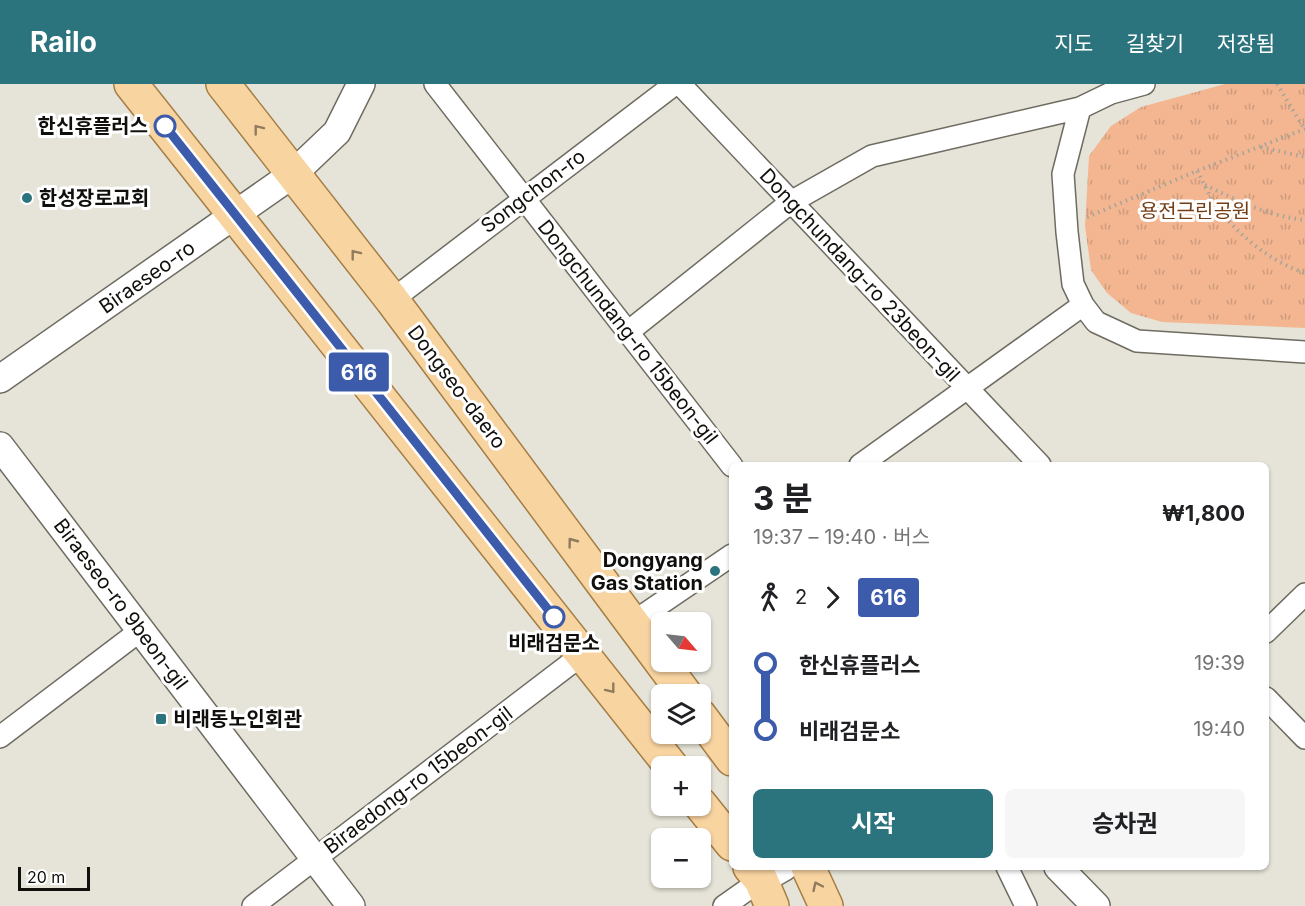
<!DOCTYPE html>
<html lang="ko">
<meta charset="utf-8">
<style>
:root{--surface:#fff;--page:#f6f6f6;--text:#202124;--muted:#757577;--accent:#2b737d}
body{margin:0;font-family:Inter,"Noto Sans KR",sans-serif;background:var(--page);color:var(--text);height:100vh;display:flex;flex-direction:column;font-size:22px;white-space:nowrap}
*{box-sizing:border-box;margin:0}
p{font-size:20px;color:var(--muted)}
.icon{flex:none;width:33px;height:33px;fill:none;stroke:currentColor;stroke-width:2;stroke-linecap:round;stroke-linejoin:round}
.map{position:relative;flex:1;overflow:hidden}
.drawer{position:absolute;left:729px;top:378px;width:540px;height:408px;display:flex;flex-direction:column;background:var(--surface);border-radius:9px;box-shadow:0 2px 4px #0004}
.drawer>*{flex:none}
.badge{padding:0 12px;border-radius:4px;font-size:21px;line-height:39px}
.needle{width:39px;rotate:118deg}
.buttons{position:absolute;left:651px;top:528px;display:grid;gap:12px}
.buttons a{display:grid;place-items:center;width:60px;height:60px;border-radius:9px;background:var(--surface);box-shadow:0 2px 4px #0004;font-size:30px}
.scale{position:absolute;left:18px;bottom:15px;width:72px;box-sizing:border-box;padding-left:6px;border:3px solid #100f0b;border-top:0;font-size:16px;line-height:21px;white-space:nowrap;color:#100f0b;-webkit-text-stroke:4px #fff;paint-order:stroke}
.map>.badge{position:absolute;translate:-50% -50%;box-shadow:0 0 0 3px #fff}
.legs{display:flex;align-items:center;gap:9px;height:66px;padding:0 24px;font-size:20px}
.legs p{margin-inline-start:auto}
.head{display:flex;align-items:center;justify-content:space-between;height:102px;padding:0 24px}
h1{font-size:33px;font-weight:700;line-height:45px}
.action{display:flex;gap:12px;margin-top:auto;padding:12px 24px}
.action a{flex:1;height:69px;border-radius:9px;background:var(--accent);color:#fff;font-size:24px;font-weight:700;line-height:69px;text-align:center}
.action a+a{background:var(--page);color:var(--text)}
ul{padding:0 24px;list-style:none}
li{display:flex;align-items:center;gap:21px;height:66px;font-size:22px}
li i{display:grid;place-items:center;width:9px;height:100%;margin:0 8px;background:currentColor}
li i::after{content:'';width:15px;height:15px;margin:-8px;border:4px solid;border-radius:50%;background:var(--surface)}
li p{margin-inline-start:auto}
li:first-child i{background:linear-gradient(#0000 50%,currentColor 0)}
li:last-child i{background:linear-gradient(currentColor 50%,#0000 0)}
header{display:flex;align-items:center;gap:36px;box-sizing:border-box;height:84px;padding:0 30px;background:var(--accent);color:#fff}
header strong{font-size:28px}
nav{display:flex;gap:33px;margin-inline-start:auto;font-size:21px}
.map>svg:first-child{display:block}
</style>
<header>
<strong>Railo</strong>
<nav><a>지도</a><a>길찾기</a><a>저장됨</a></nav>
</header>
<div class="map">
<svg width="1305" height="822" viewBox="0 0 1305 822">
<defs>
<pattern id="park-tufts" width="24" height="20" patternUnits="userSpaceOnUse" patternTransform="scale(1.5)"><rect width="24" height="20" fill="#f3b691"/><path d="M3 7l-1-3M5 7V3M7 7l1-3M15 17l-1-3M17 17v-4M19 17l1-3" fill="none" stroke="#cf9b7c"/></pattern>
</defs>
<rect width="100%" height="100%" fill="#e6e4d8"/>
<path fill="url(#park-tufts)" d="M 1225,0 L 1305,0 L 1305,244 L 1162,238 L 1131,229 L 1107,209 L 1091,186 L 1085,142 L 1089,72 L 1111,42 L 1141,23 Z"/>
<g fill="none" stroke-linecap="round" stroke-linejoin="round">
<g stroke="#6e6b61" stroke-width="24">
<path id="minor" d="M 435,0 L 732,382
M 680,0 L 1040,381
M 1144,0 L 1111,9 L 1080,24 L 1063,90 L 1067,148 L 1073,200 L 1083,221 L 1096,238 L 1137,257 L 1305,268
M 392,216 L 675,0
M 628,248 L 791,118 L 872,72 L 1080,24
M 860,381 L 1083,221
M 632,539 L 732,471
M 1266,548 L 1305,510
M 1266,614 L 1305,654
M 0,653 L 141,546
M 1007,783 L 1026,822
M 253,822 L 583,570
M 724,822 L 761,796"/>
</g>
<g stroke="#6e6b61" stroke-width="30">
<path id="tertiary" d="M 0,295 L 293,90 L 337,48 L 361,0
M 0,362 L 351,822
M 1058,783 L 1096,822
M 761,796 L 784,783"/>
</g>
<g stroke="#a47d44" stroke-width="36">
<path id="primary" d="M 131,0 L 671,682
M 223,0 L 392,216 L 685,610
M 700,632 L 732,675
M 700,720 L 732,760
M 750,783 L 761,796 L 772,822
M 808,783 L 826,822"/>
</g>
<path stroke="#a5a39a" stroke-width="4" stroke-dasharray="1.5 4.5" stroke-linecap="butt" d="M 1277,0 L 1305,46
M 1261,63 L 1305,73
M 1197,87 C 1204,99 1210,114 1218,125 C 1240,152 1271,178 1305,189
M 1205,101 C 1238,117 1268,132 1305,136
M 1087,133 L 1197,87 L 1305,45"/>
<use href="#minor" stroke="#fff" stroke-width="21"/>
<use href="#tertiary" stroke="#fff" stroke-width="27"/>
<use href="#primary" stroke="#f8d4a1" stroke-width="33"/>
</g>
<defs><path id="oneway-chevron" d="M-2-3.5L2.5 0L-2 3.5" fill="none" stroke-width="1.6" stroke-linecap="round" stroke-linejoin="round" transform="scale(1.5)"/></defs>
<g stroke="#907b5e">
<use href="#oneway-chevron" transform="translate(258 45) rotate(-128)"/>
<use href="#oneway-chevron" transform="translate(355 170) rotate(-128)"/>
<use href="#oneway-chevron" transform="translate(572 458) rotate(-127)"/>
<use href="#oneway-chevron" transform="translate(611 605) rotate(52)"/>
<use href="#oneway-chevron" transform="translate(817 802) rotate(-115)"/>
</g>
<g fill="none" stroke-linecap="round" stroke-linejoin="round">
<g stroke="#fff" stroke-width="14">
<path id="line-1" d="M 165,42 L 554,533"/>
</g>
<use href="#line-1" stroke="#3d5bab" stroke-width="9"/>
</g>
<g fill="#fff" stroke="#3d5bab" stroke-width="3">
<circle cx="165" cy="42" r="10"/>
<circle cx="554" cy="533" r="10"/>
</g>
<g fill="#2b737d" stroke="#fff" stroke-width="2">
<circle cx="27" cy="114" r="6"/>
<circle cx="715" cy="487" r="6"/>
<rect x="155" y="629" width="12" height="12" rx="3"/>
</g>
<g text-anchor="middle" stroke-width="6" stroke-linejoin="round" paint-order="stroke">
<g font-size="20" font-weight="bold" fill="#100f0b" stroke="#fff" text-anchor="end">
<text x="148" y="49">한신휴플러스</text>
<text x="554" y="566" text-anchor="middle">비래검문소</text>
</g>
<g font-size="20" fill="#100f0b" stroke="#fff">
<text transform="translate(533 107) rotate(-37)" y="7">Songchon-ro</text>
<text transform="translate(860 191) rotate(47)" y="7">Dongchundang-ro 23beon-gil</text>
<text transform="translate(147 193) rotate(-35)" y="7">Biraeseo-ro</text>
<text transform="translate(628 248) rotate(52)" y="7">Dongchundang-ro 15beon-gil</text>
<text transform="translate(457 303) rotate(53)" y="7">Dongseo-daero</text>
<text transform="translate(121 520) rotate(53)" y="7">Biraeseo-ro 9beon-gil</text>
<text transform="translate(418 696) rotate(-37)" y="7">Biraedong-ro 15beon-gil</text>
</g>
<g font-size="20" font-weight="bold" fill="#100f0b" stroke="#fff" text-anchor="start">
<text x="39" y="121">한성장로교회</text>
<text x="703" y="483" text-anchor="end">Dongyang<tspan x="703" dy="23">Gas Station</tspan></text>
<text x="173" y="642">비래동노인회관</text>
</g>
<g font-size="20" fill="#733d15" stroke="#fff">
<text x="1195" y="134">용전근린공원</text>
</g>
</g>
</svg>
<div class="buttons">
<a><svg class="needle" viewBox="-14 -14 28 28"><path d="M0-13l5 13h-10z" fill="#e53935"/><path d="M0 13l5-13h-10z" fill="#757577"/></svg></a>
<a><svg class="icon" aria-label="layers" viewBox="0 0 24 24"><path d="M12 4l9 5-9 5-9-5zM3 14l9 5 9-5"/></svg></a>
<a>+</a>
<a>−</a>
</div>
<div class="scale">20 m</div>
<b class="badge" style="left:359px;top:288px;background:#3d5bab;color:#fff">616</b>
<section class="drawer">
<div class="head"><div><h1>3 분</h1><p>19:37 – 19:40 · 버스</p></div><b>₩1,800</b></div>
<div class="legs"><svg class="icon" aria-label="walk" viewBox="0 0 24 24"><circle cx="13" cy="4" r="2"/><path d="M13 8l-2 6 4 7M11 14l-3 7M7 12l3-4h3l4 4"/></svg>2<svg class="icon" aria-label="forward" viewBox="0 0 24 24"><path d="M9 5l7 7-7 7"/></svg><b class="badge" style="background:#3d5bab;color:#fff">616</b></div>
<ul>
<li><i style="color:#3d5bab"></i><b>한신휴플러스</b><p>19:39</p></li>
<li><i style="color:#3d5bab"></i><b>비래검문소</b><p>19:40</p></li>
</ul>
<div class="action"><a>시작</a><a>승차권</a></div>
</section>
</div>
